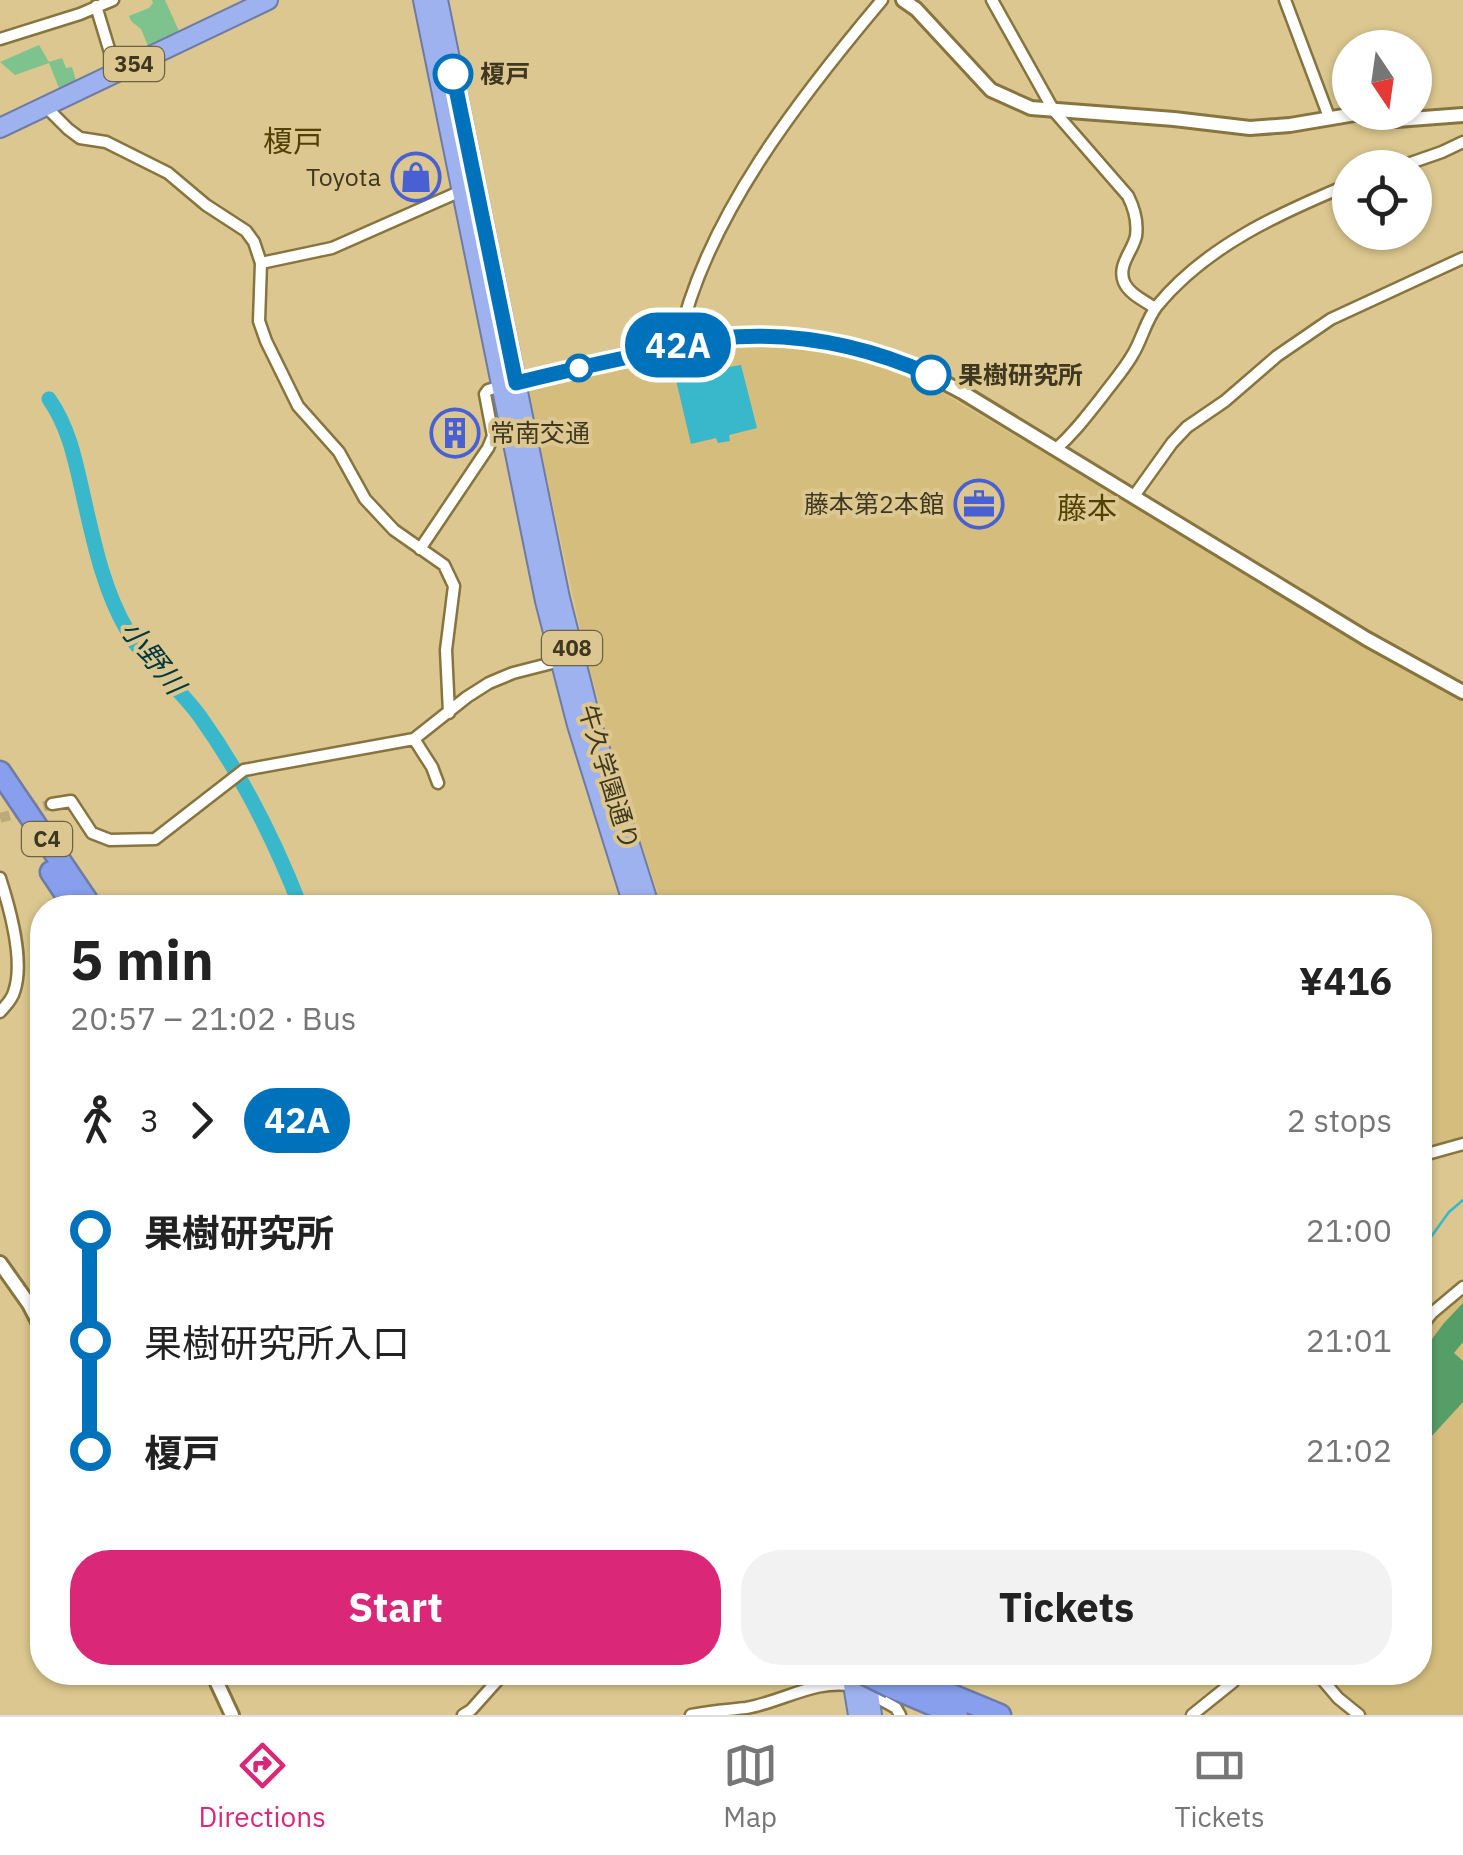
<!DOCTYPE html>
<meta charset="utf-8">
<style>
:root{--surface:#fff;--page:#f2f2f2;--text:#222;--muted:#767676;--line:#e0e0e0;--accent:#db2777}
body{margin:0;font-family:"IBM Plex Sans","Noto Sans JP",sans-serif;background:var(--page);color:var(--text);height:100vh;display:flex;flex-direction:column;font-size:38px;white-space:nowrap}
*{box-sizing:border-box;margin:0}
p{font-size:32px;color:var(--muted)}
.icon{flex:none;width:55px;height:55px;fill:none;stroke:currentColor;stroke-width:2;stroke-linecap:round;stroke-linejoin:round}
.map{position:relative;flex:1;overflow:hidden}
.sheet{position:absolute;left:30px;top:895px;width:1402px;height:790px;display:flex;flex-direction:column;background:var(--surface);border-radius:40px;box-shadow:0 2px 8px #0004}
.sheet>*{flex:none}
.badge{padding:0 20px;border-radius:32px;font-size:35px;line-height:65px}
.needle{width:65px;rotate:167deg}
.fabs{position:absolute;left:1332px;top:30px;display:grid;gap:20px}
.fabs a{display:grid;place-items:center;width:100px;height:100px;border-radius:50%;background:var(--surface);box-shadow:0 2px 8px #0004;font-size:50px}
.map>.badge{position:absolute;translate:-50% -50%;box-shadow:0 0 0 5px #fff}
.legs{display:flex;align-items:center;gap:15px;height:110px;padding:0 40px;font-size:32px}
.legs p{margin-inline-start:auto}
.headline{display:flex;align-items:center;justify-content:space-between;height:170px;padding:0 40px}
h1{font-size:55px;font-weight:700;line-height:75px}
.action{display:flex;gap:20px;margin-top:auto;padding:20px 40px}
.action a{flex:1;height:115px;border-radius:40px;background:var(--accent);color:#fff;font-size:40px;font-weight:700;line-height:115px;text-align:center}
.action a+a{background:var(--page);color:var(--text)}
ul{padding:0 40px;list-style:none}
li{display:flex;align-items:center;gap:35px;height:110px;font-size:38px}
li i{display:grid;place-items:center;width:15px;height:100%;margin:0 12px;background:currentColor}
li i::after{content:'';width:25px;height:25px;margin:-12px;border:8px solid;border-radius:50%;background:var(--surface)}
li p{margin-inline-start:auto}
li:first-child i{background:linear-gradient(#0000 50%,currentColor 0)}
li:last-child i{background:linear-gradient(currentColor 50%,#0000 0)}
.menu{display:flex;justify-content:space-around;align-items:center;height:140px;border-top:2px solid var(--line);background:var(--surface);font-size:28px;color:var(--muted)}
.menu a{display:grid;justify-items:center;gap:5px}
.menu .selected{color:var(--accent)}
.map>svg:first-child{display:block}
</style>
<div class="map">
<svg width="1463" height="1715" viewBox="0 0 1463 1715">
<rect width="100%" height="100%" fill="#dbc78f"/>
<path fill="#d4bd7d" d="M 762,344 L 844,354 L 915,377 L 1463,700 L 1463,1140 L 1420,1152 L 1420,908 L 662,907 L 614,757 L 586,655 L 528,391 L 680,354 Z
M 1463,1293 L 1463,1715 L 1367,1715 L 1349,1703 L 1321,1673 L 1420,1672 L 1420,1336 L 1439,1313 Z"/>
<path fill="#7ec38d" d="M 152,0 L 165,0 L 179,31 L 148,46 L 141,29 L 131,21 L 129,16 L 149,8 L 153,3 Z
M 39,45 L 49,62 L 62,58 L 66,68 L 72,67 L 76,81 L 59,88 L 49,63 L 15,75 L 0,62 Z"/>
<path fill="#569e68" d="M 1463,1303 L 1463,1342 L 1454,1353 L 1463,1361 L 1463,1402 L 1420,1449 L 1420,1362 L 1426,1347 L 1444,1323 Z"/>
<path fill="#39b7cb" d="M 741,365 L 757,428 L 729,435 L 730,441 L 718,443 L 716,438 L 691,444 L 676,380 L 706,373 L 710,374 L 710,370 Z"/>
<g fill="none" stroke-linecap="round" stroke-linejoin="round">
<path stroke="#39b7cb" stroke-width="2.5" d="M 1420,1252 L 1449,1212 L 1463,1200"/>
<path stroke="#39b7cb" stroke-width="15" d="M 49,399 C 70,429 76,464 84,499 C 94,543 104,591 127,630 C 146,665 179,686 201,718 C 243,777 275,841 301,908"/>
<path stroke="#bcaa79" stroke-width="10" stroke-dasharray="10 5" stroke-linecap="butt" d="M 0,818 L 52,804"/>
<g stroke="#87743e" stroke-width="15">
<path id="minor" d="M 992,0 L 1054,111 L 1128,196 C 1134,208 1138,222 1136,236 C 1133,251 1117,265 1124,282 C 1129,294 1145,301 1155,308
M 1285,0 L 1329,117
M 96,6 L 116,72
M 0,39 L 80,14 L 113,0
M 45,106 L 68,129 L 80,138 L 106,142 L 168,173 L 206,205 L 246,231 L 254,242 L 261,263 L 259,321 L 266,341 L 298,406 L 339,452 L 365,499 L 394,530 L 444,565 L 454,586 L 446,650 L 449,713
M 1396,168 L 1442,152 L 1463,142
M 261,263 L 332,248 L 461,191
M 678,345 C 703,220 802,95 882,0
M 1056,449 C 1074,433 1086,417 1101,398 C 1112,383 1124,370 1133,354 C 1142,339 1146,320 1157,306 C 1206,246 1280,213 1350,184
M 1134,496 L 1172,443 L 1187,427 L 1225,401 L 1277,356 L 1331,319 L 1463,258
M 420,549 L 488,448 L 493,436 L 485,394 L 488,390 L 502,386
M 414,739 L 432,767 L 438,783
M 52,804 L 71,801 L 92,833 L 110,840 L 155,839 L 244,770 L 414,739 L 467,697 L 489,683 L 513,673 L 560,661
M 0,878 C 10,909 25,961 14,992 C 12,1000 5,1006 0,1012
M 1420,1156 L 1463,1144
M 1420,1328 L 1432,1313 L 1463,1287
M 1316,1672 L 1338,1698 L 1359,1715
M 869,1693 L 896,1708 L 900,1715
M 463,1715 L 471,1710 L 505,1672
M 691,1715 C 710,1711 728,1710 746,1708 C 782,1702 817,1678 854,1686
M 1192,1715 L 1233,1682 L 1236,1672"/>
</g>
<g stroke="#87743e" stroke-width="18">
<path id="tertiary" d="M 903,0 L 916,9 L 991,90 L 1031,108 L 1174,119 L 1250,128 L 1290,125 L 1361,113 L 1397,120 L 1463,115
M 509,385 C 574,370 638,349 704,340 C 794,327 883,348 962,392 L 1367,639 L 1463,692
M 0,1263 L 29,1304 L 42,1329
M 212,1672 L 232,1715"/>
</g>
<g stroke="#6e7ba5" stroke-width="22">
<path id="trunk" d="M 423,0 L 545,601 L 577,725 L 634,908
M 438,0 L 560,598 L 591,721 L 650,908
M 0,128 L 268,0
M 851,1672 L 858,1715
M 866,1672 L 872,1715"/>
</g>
<g stroke="#6e7ba5" stroke-width="25">
<path id="motorway" d="M 0,772 L 92,908
M 51,872 L 75,908
M 896,1672 L 1000,1715
M 891,1687 L 957,1715"/>
</g>
<use href="#minor" stroke="#fff" stroke-width="10"/>
<use href="#tertiary" stroke="#fff" stroke-width="12"/>
<use href="#trunk" stroke="#9fb2f0" stroke-width="18"/>
<use href="#motorway" stroke="#879fed" stroke-width="20"/>
<g stroke="#6e7ba5" stroke-width="25" stroke-linecap="butt">
<path id="motorway-bridge" d="M 861,1672 L 891,1687"/>
</g>
<use href="#motorway-bridge" stroke="#879fed" stroke-width="20"/>
</g>
<g fill="none" stroke-linecap="round" stroke-linejoin="round">
<g stroke="#fff" stroke-width="22">
<path id="line-1" d="M 453,74 L 516,383 C 553,374 591,365 629,357 C 659,349 689,341 720,338 C 793,331 864,345 931,375"/>
</g>
<use href="#line-1" stroke="#0072bc" stroke-width="15"/>
</g>
<defs>
<g id="shop-ring" transform="scale(2.5)"><circle r="9.5" fill="#dbc78f" stroke="#4860d4" stroke-width="1.5"/><path d="M-5-2.5h2.3a2.7 3.5 0 0 1 5.4 0H5L5.5 6h-11ZM-1.5-2.5h3a1.5 2.3 0 0 0-3 0Z" fill="#4860d4"/></g>
<g id="building-ring" transform="scale(2.5)"><circle r="9.5" fill="#dbc78f" stroke="#4860d4" stroke-width="1.5"/><path d="M-4-6H4V6H1V3H-1V6H-4ZM-2.5-4.3h1.7v1.8h-1.7ZM.8-4.3h1.7v1.8H.8ZM-2.5-1h1.7V.8h-1.7ZM.8-1h1.7V.8H.8Z" fill="#4860d4"/></g>
<g id="office-ring" transform="scale(2.5)"><circle r="9.5" fill="#dbc78f" stroke="#4860d4" stroke-width="1.5"/><path d="M-6-3h4V-5.5h4V-3h4V5H-6ZM-1-4.5V-3h2v-1.5ZM-6 0V1H6V0Z" fill="#4860d4"/></g>
</defs>
<g fill-rule="evenodd">
<use href="#shop-ring" x="416" y="177"/>
<use href="#building-ring" x="455" y="433"/>
<use href="#office-ring" x="979" y="504"/>
</g>
<g fill="#fff" stroke="#0072bc" stroke-width="5">
<circle cx="453" cy="74" r="18"/>
<circle cx="579" cy="368" r="12"/>
<circle cx="931" cy="375" r="18"/>
</g>
<g text-anchor="middle" stroke-width="8" stroke-linejoin="round" paint-order="stroke">
<g fill="#dbc78f" stroke="#6e6241" stroke-width="2.5">
<rect x="104" y="47" width="60" height="34" rx="8"/>
<rect x="542" y="631" width="60" height="34" rx="8"/>
<rect x="22" y="822" width="50" height="34" rx="8"/>
</g>
<g font-size="22" font-weight="bold" fill="#3f3720">
<text x="134" y="72">354</text>
<text x="572" y="656">408</text>
<text x="47" y="847">C4</text>
</g>
<g font-size="25" font-weight="bold" fill="#3f3720" stroke="#dbc78f" text-anchor="start">
<text x="480" y="83">榎戸</text>
<text x="958" y="384">果樹研究所</text>
</g>
<g font-size="25" fill="#3f3720" stroke="#dbc78f" text-anchor="end">
<text x="381" y="186">Toyota</text>
<text x="490" y="442" text-anchor="start">常南交通</text>
<text x="944" y="513">藤本第2本館</text>
</g>
<g font-size="25" fill="#3f3720" stroke="#dbc78f">
<text transform="translate(609 777) rotate(73)" y="9">牛久学園通り</text>
</g>
<g font-size="28" font-style="italic" fill="#003841" stroke="#dbc78f">
<text transform="translate(153 657) rotate(52)" y="10">小野川</text>
</g>
<g font-size="30" fill="#534103" stroke="#dbc78f">
<text x="293" y="152">榎戸</text>
<text x="1087" y="519">藤本</text>
</g>
</g>
</svg>
<div class="fabs">
<a><svg class="needle" viewBox="-14 -14 28 28"><path d="M0-13l5 13h-10z" fill="#e53935"/><path d="M0 13l5-13h-10z" fill="#767676"/></svg></a>
<a><svg class="icon" aria-label="locate" viewBox="0 0 24 24"><circle cx="12" cy="12" r="6"/><path d="M12 2v4M12 18v4M2 12h4M18 12h4"/></svg></a>
</div>
<b class="badge" style="left:678px;top:345px;background:#0072bc;color:#fff">42A</b>
<section class="sheet">
<div class="headline"><div><h1>5 min</h1><p>20:57 – 21:02 · Bus</p></div><b>¥416</b></div>
<div class="legs"><svg class="icon" aria-label="walk" viewBox="0 0 24 24"><circle cx="13" cy="4" r="2"/><path d="M13 8l-2 6 4 7M11 14l-3 7M7 12l3-4h3l4 4"/></svg>3<svg class="icon" aria-label="forward" viewBox="0 0 24 24"><path d="M9 5l7 7-7 7"/></svg><b class="badge" style="background:#0072bc;color:#fff">42A</b><p>2 stops</p></div>
<ul>
<li><i style="color:#0072bc"></i><b>果樹研究所</b><p>21:00</p></li>
<li><i style="color:#0072bc"></i><span>果樹研究所入口</span><p>21:01</p></li>
<li><i style="color:#0072bc"></i><b>榎戸</b><p>21:02</p></li>
</ul>
<div class="action"><a>Start</a><a>Tickets</a></div>
</section>
</div>
<nav class="menu">
<a class="selected"><svg class="icon" aria-label="directions" viewBox="0 0 24 24"><path d="M12 3l9 9-9 9-9-9zM9 14v-3h6M13 9l2 2-2 2"/></svg>Directions</a>
<a><svg class="icon" aria-label="map" viewBox="0 0 24 24"><path d="M3 6l6-2 6 2 6-2v14l-6 2-6-2-6 2zM9 4v14M15 6v14"/></svg>Map</a>
<a><svg class="icon" aria-label="tickets" viewBox="0 0 24 24"><path d="M3 7h18v10H3zM15 7v10"/></svg>Tickets</a>
</nav>
